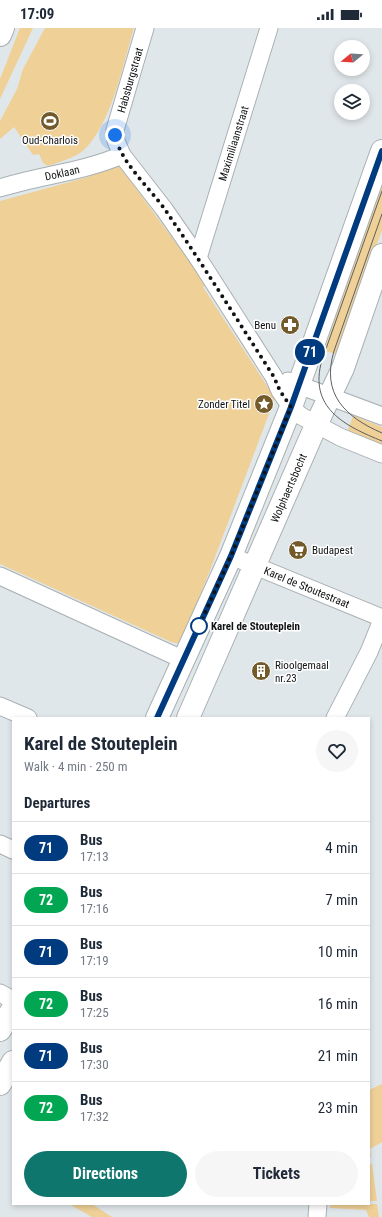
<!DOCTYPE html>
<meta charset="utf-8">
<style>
:root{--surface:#fff;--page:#f6f6f7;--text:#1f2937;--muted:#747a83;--line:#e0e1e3;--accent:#0f766e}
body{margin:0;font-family:"Roboto Condensed",sans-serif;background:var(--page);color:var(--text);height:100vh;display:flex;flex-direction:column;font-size:15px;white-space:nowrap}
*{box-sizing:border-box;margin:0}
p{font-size:13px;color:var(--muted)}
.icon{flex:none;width:22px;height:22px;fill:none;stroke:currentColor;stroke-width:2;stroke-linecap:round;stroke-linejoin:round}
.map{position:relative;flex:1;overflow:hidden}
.details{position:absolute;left:12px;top:689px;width:358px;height:488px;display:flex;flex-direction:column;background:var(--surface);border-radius:0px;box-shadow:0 2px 6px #0003}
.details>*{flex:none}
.badge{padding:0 8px;border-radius:13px;font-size:14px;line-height:26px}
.needle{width:26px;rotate:252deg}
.fabs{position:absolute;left:334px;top:12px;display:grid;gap:8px}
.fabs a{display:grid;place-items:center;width:36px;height:36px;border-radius:50%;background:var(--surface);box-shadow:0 2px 6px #0003;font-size:20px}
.you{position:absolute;width:20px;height:20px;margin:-10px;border:3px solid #fff;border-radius:50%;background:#1a73e8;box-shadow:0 0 0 6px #1a73e833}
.map>.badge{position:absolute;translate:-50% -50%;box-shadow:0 0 0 2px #fff}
h2{padding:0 12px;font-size:15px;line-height:36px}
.round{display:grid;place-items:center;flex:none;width:42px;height:42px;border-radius:21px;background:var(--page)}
.summary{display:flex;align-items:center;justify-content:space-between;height:68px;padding:0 12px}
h1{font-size:19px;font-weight:700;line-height:30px}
.primary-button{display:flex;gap:8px;margin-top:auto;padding:8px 12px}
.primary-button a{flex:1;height:46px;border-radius:24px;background:var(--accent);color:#fff;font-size:16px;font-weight:700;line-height:46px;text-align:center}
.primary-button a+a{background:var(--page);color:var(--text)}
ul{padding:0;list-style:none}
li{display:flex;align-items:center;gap:12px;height:52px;padding:0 12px;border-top:1px solid var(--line)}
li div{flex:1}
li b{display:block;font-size:15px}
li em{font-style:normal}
li .badge{min-width:44px;font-weight:700;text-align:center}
.status{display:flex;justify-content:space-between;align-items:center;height:28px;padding:0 20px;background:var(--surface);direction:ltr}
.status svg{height:11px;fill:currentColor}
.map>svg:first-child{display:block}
</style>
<div class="status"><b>17:09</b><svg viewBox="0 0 49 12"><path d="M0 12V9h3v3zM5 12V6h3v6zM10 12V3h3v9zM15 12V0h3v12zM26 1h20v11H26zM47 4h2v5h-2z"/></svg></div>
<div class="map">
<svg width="382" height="1189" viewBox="0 0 382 1189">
<rect width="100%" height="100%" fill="#e0e7ea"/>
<path fill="#efd097" d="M 20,0 L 33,0 L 0,71 L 0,51 Z
M 45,0 L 134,0 C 123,36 112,95 84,122 C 75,130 59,134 48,138 L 43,135 L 39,126 L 33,127 L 14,99 L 0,111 L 0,93 L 17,61 L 23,41 Z
M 118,136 L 181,222 L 184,220 L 208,256 L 203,259 L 275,370 L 209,545 L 180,616 L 171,614 L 0,536 L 0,173 L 88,149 Z
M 382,154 L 382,202 L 339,323 L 337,326 L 324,323 Z
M 354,386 L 357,389 L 382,399 L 382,419 L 347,404 Z
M 382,1056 L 382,1114 L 370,1121 L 371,1129 L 369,1129 L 369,1062 Z
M 369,1135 L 372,1136 L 377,1173 L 369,1173 Z
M 69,1176 L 92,1176 L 112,1189 L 92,1189 Z
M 330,1176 L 377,1176 L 379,1189 L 369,1189 L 366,1182 L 330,1180 Z"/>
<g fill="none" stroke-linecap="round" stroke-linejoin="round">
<g stroke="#a9b0b3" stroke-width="19">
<g id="street">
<path d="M 145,0 L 115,102 L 116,113 L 122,127 L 164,181 L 198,230 L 274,349 L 280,363 L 291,379 L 301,388 L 340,409 L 382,426"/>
<path id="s1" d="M 0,160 C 41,147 83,144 122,127"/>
<path id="s2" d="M 198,230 L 269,0"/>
<path d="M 288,353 L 382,388"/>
<path id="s3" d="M 231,528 L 382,590"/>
<path d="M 0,548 L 184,632"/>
<path d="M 0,678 L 28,690"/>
<path d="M 335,690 L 369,624 L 382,592"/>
<path d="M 0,816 L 13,822"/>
<path d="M 0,965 L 13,972"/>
<path d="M 317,1189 L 318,1176"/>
</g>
</g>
<g stroke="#a9b0b3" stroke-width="24">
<g id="secondary">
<path d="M 157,690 L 231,528 L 291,379 L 382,123"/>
<path id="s4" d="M 188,690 L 317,395 L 343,340 L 382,227"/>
<path d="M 0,1002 L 13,980"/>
<path d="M 0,1056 L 13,1034"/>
</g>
</g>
<g stroke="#a9b0b3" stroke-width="24">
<path id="highway" d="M 0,7 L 3,0"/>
</g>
<use href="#street" stroke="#fff" stroke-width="17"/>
<use href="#secondary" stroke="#fff" stroke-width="22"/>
<use href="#highway" stroke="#fff" stroke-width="22"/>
<path stroke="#5c6062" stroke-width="1" d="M 382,163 L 322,332 C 308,380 345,398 382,413
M 382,186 L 334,323 C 321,366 345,389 382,405"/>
</g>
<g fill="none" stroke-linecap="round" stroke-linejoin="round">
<g stroke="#fff" stroke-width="9">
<path id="line" d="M 157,690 L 231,528 L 291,379 L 382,123"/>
</g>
<use href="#line" stroke="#003b80" stroke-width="6"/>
<path stroke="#101213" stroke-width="4" stroke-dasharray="0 7.2" d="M 115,107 C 120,134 150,160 166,183 C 203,237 238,293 274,349 L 280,363 L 291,379 L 231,528 L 199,598"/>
</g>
<defs>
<g id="stadium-disc" transform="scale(1)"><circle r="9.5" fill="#725a2b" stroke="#fff"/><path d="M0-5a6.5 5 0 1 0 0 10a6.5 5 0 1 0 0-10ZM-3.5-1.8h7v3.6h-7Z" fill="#fff"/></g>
<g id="pharmacy-disc" transform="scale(1)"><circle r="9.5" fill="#725a2b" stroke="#fff"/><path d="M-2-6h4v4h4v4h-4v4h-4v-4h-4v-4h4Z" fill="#fff"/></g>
<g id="sight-disc" transform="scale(1)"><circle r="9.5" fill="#725a2b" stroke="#fff"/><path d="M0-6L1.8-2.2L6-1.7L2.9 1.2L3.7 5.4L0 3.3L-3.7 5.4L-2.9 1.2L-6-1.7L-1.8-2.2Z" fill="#fff"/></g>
<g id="supermarket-disc" transform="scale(1)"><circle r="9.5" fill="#725a2b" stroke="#fff"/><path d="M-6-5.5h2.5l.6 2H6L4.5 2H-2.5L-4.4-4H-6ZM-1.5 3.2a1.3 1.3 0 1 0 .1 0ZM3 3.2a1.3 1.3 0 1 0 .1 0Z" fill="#fff"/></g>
<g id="building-disc" transform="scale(1)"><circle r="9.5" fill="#725a2b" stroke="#fff"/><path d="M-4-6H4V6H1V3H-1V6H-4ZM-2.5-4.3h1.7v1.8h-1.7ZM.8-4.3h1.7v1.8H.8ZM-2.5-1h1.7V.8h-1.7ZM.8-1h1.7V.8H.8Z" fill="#fff"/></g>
</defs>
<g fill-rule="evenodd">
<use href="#stadium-disc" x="50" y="93"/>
<use href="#pharmacy-disc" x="290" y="297"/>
<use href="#sight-disc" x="264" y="376"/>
<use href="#supermarket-disc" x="298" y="522"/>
<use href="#building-disc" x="261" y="643"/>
</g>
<circle fill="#fff" stroke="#003b80" stroke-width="2" cx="199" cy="598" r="8"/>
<g text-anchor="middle" stroke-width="3" stroke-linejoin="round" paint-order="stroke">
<g font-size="11" fill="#101213" stroke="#fff">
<text transform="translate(130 52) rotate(-74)" y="4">Habsburgstraat</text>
<text dy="4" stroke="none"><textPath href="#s2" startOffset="120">Maximiliaanstraat</textPath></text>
<text dy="4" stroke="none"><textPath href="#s1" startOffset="64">Doklaan</textPath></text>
<text dy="4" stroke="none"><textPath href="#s4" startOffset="251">Wolphaertsbocht</textPath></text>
<text dy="4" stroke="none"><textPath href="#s3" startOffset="82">Karel de Stoutestraat</textPath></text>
</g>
<g font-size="11" fill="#101213" stroke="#fff" text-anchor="end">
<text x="50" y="116" text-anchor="middle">Oud-Charlois</text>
<text x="276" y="301">Benu</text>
<text x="250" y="380">Zonder Titel</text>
<text x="312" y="526" text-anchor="start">Budapest</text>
<text x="275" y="641" text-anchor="start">Rioolgemaal<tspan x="275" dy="13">nr.23</tspan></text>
</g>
<g font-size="11" font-weight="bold" fill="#101213" stroke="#fff" text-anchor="start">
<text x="211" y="602">Karel de Stouteplein</text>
</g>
</g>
</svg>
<div class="fabs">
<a><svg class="needle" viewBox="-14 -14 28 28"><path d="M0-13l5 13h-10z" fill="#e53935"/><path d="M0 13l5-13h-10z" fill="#747a83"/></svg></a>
<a><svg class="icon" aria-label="layers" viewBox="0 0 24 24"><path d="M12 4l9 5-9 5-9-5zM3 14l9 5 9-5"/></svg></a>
</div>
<div class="you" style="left:115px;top:107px"></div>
<b class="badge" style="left:310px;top:324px;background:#003b80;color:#fff">71</b>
<section class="details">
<div class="summary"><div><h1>Karel de Stouteplein</h1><p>Walk · 4 min · 250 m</p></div><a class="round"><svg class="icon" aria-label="heart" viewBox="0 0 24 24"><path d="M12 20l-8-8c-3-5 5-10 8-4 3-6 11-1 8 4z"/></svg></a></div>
<h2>Departures</h2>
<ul>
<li><span class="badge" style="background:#003b80;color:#fff">71</span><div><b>Bus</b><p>17:13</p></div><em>4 min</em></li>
<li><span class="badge" style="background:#00a651;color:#fff">72</span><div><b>Bus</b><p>17:16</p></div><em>7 min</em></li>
<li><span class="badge" style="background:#003b80;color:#fff">71</span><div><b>Bus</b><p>17:19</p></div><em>10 min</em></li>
<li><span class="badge" style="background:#00a651;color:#fff">72</span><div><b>Bus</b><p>17:25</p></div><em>16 min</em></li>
<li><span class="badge" style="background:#003b80;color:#fff">71</span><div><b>Bus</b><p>17:30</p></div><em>21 min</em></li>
<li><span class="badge" style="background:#00a651;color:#fff">72</span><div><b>Bus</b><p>17:32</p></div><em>23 min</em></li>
</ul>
<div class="primary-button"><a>Directions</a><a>Tickets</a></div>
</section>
</div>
